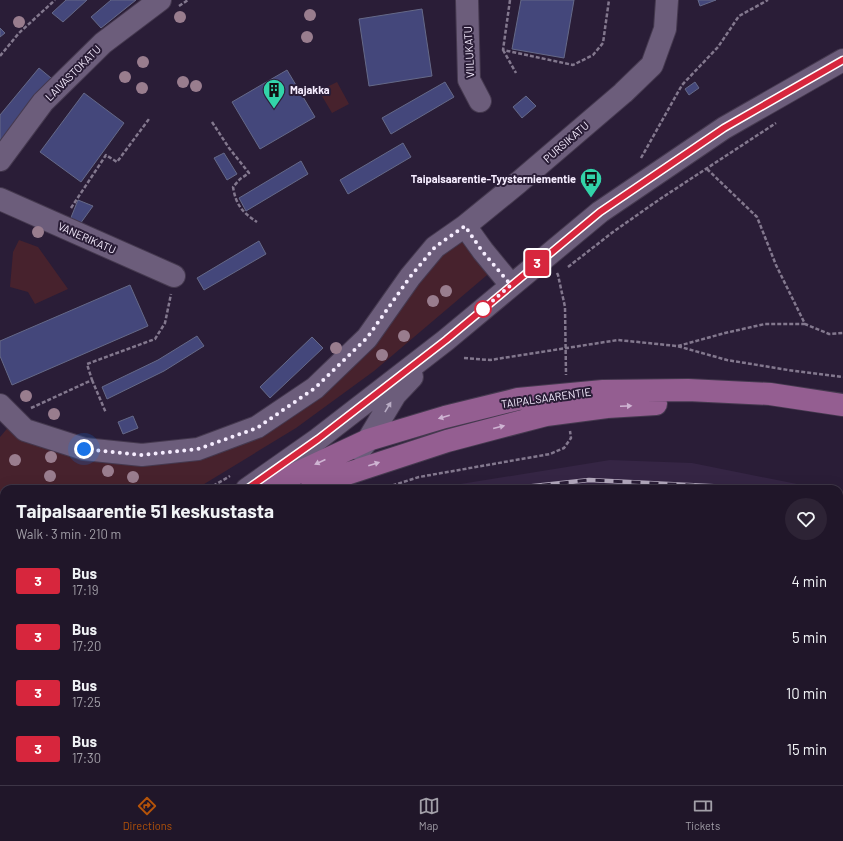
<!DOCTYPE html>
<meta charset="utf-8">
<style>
:root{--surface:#201629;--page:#2d2335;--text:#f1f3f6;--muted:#a29fa8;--line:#3d3546;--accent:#b45309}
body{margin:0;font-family:Barlow,sans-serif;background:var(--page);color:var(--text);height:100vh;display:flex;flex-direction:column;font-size:15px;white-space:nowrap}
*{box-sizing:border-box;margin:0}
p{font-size:13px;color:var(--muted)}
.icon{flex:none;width:22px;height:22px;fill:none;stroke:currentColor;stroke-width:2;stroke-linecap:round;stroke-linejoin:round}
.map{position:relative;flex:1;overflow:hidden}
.side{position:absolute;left:0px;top:485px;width:843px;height:300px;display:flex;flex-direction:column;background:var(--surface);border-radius:12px 12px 0 0;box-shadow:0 4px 16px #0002,0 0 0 1px var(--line)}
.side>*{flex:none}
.badge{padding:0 8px;border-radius:3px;font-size:14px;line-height:26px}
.you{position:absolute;width:20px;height:20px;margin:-10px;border:3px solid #fff;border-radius:50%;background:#1a73e8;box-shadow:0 0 0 6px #1a73e833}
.map>.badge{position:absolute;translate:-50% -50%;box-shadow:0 0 0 2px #fff}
.round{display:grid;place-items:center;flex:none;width:42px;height:42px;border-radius:21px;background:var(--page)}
.headline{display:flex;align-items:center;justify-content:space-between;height:68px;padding:0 16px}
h1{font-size:19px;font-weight:700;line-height:30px}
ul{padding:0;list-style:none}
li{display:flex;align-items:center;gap:12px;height:56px;padding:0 16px}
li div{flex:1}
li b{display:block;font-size:15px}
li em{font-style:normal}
li .badge{min-width:44px;font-weight:700;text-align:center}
.tabs{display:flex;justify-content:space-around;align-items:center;height:56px;border-top:1px solid var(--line);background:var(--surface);font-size:11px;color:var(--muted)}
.tabs a{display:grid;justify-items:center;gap:2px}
.tabs .selected{color:var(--accent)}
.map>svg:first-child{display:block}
</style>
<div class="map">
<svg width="843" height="785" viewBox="0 0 843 785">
<rect width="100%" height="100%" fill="#2a1d37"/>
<path fill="#352544" d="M 610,460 L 692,463 L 822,489 L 434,489 L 442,487 Z
M 839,492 L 843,493 L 843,522 L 839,521 Z
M 839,673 L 843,674 L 843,785 L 0,785 L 0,688 L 4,686 L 4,781 L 839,781 Z"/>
<path fill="#47222d" d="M 337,82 L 349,104 L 332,113 L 319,91 Z
M 465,231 L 493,270 L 374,371 L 296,428 L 196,489 L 4,489 L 4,568 L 0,568 L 0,437 L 11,424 L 86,454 L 260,432 L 413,279 Z
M 19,240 L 38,247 L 68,289 L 35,304 L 28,292 L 10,287 L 13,252 Z
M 4,661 L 4,686 L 0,688 L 0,662 Z
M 4,715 L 4,753 L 0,755 L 0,717 Z"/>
<path fill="#6e3346" d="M 169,781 L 331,781 L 333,785 L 170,785 Z"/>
<path fill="#44477b" stroke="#656988" d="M 66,0 L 87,0 L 63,22 L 52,13 Z
M 111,0 L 136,0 L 101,28 L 91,17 Z
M 521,0 L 574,0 L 564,58 L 512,49 Z
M 698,0 L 716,0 L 700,6 Z
M 422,9 L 432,76 L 369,86 L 359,19 Z
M 0,28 L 5,33 L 0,37 Z
M 39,68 L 51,78 L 23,110 L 0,141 L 0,115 Z
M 287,70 L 315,117 L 260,149 L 232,102 Z
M 445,82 L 454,97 L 391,134 L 382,118 Z
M 695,82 L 699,88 L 689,95 L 685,89 Z
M 84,93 L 124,123 L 81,182 L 40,152 Z
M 526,96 L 536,106 L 522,118 L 513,107 Z
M 403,143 L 411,157 L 348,194 L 340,180 Z
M 224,153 L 237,174 L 227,180 L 214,158 Z
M 301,161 L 308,174 L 246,211 L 239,198 Z
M 78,200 L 93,206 L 80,224 L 70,220 Z
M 259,241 L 266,254 L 204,290 L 197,278 Z
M 130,285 L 148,326 L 12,385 L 0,356 L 0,341 Z
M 197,336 L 204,346 L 164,371 L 107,399 L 102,387 L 158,360 Z
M 312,337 L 323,348 L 270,398 L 260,387 Z
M 133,416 L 138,428 L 123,434 L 118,422 Z
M 839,686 L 843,687 L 843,760 L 839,759 Z
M 497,781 L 795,781 L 811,785 L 514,785 Z"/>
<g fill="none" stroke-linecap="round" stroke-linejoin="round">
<g stroke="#45394f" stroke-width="24">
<path id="minor" d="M 467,0 L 469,80 L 480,101
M 0,160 L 43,102 L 103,43 L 160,0
M 0,199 L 174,276
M 511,285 L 483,251 L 465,226 L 519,182 L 623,93 L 652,65 L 665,29 L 667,0
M 0,405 L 25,430 L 84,449 L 142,455 L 198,449 L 257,427 L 315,388 L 367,338 L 410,277 L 435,247 L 465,226
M 360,450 L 368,440 L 395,395 L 412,377
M 247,489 L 318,439 L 446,340 L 600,212 L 724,128 L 843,60
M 839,673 L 843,674
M 0,767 L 4,766
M 839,773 L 843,774
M 420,781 L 436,785
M 240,785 L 240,781
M 471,785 L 472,781"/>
</g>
<g stroke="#45394f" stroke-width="24">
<path id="major" d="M 263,489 L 368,440 L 445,417 L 518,399 L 603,391 L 688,390 L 770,394 L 843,405
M 311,489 L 337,477 L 447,441 L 546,415 L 607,407 L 656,404
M 0,588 L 4,588
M 0,621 L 4,620"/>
</g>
<path stroke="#83788e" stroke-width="2.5" stroke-dasharray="4 2" stroke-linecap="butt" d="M 510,0 L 503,50 L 573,65 L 593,55 L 603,43 L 609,0
M 179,6 L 188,0
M 503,50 L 516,73
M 0,56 L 19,33 L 55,0
M 212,122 L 229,148 L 249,173 L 240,179 L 233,187 C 236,205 242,212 257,222
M 641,158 L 682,85 L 718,47 L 739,16 L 768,0
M 707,169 L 757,217 L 776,265 L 805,324 L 829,334 L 843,333
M 71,208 L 106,155 L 117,162 L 149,119
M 568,267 L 613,232 L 660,199 L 776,123
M 557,273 L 558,275 L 565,307 L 566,375
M 678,346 L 725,333 L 765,324 L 805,324
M 464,358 L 490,360 L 618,340 L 677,346 L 727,360 L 788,370 L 843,377
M 92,380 L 106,413
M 31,408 L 92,380 L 87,364 L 155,339 L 165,323 L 171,294
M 208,489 L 230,476
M 381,489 L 419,477 L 550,454 L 564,448 L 571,438 L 570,431
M 0,651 L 4,650
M 355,781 L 372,785"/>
<use href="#minor" stroke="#6c5d7b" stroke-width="22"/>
<use href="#major" stroke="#945e91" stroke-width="22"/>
<g stroke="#b2a7bc" stroke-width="4.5">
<path id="rail" d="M 506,489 L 589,480 L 771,489
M 839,506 L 843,508
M 0,700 L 4,698"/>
</g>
<use href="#rail" stroke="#2a1d37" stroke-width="3" stroke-dasharray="9" stroke-linecap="butt"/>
</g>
<g fill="#997d8e">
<circle cx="310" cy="15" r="6"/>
<circle cx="180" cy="17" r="6"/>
<circle cx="19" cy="22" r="6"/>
<circle cx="307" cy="37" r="6"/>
<circle cx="143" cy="62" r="6"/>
<circle cx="125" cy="77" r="6"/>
<circle cx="183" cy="82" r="6"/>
<circle cx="196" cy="86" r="6"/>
<circle cx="142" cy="88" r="6"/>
<circle cx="38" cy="232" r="6"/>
<circle cx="446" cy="291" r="6"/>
<circle cx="433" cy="301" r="6"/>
<circle cx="404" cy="336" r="6"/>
<circle cx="336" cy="348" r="6"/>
<circle cx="382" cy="355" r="6"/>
<circle cx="26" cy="396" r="6"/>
<circle cx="54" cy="414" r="6"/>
<circle cx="51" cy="457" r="6"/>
<circle cx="15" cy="460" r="6"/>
<circle cx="108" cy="471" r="6"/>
<circle cx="50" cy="476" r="6"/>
<circle cx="133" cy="477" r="6"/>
</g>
<defs><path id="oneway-solid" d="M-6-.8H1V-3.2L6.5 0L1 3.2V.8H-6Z"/></defs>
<g fill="#cfb4d3">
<use href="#oneway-solid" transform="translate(626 406) rotate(-3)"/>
<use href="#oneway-solid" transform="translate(444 417) rotate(164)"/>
<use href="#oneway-solid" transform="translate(499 427) rotate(-14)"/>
<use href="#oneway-solid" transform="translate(320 462) rotate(155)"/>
<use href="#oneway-solid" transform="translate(374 464) rotate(-18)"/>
</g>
<use fill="#b8acc4" href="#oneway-solid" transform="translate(388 407) rotate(-59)"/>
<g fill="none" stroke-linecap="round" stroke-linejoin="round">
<g stroke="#fff" stroke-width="9">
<path id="line" d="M 247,489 L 318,439 L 446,340 L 600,212 L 724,128 L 843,60"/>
</g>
<use href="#line" stroke="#d7263d" stroke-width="6"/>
<path stroke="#f6edff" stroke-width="4" stroke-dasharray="0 7.2" d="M 84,449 L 142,455 L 198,449 L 257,428 L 315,388 L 367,338 L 410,277 L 435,247 L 465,226 L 482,251 L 511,285 L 482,310 L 483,309"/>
</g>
<defs>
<g id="building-pin" transform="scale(1.15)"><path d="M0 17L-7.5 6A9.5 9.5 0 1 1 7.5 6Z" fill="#32d4a9" stroke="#2a1d37"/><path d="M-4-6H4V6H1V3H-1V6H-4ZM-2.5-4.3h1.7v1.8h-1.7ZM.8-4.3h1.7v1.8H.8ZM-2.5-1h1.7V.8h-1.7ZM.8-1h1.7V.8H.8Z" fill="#111"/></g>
<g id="bus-pin" transform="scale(1.15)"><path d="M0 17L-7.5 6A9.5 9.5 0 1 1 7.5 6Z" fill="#32d4a9" stroke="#2a1d37"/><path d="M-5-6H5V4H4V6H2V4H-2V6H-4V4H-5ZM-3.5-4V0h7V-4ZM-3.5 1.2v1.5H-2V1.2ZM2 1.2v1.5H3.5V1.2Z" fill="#111"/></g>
</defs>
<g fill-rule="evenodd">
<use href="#building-pin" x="274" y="90"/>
<use href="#bus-pin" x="591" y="179"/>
</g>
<circle fill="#fff" stroke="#d7263d" stroke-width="2" cx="483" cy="309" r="8"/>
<g text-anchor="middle" stroke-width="4" stroke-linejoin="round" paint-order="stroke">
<g font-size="11" fill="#f6edff" stroke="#2a1d37">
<text transform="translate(469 52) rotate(-93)" y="4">VIILUKATU</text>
<text transform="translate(73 73) rotate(-45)" y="4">LAIVASTOKATU</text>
<text transform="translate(566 142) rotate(-41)" y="4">PURSIKATU</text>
<text transform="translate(87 238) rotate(24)" y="4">VANERIKATU</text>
<text transform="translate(546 398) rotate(-8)" y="4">TAIPALSAARENTIE</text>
</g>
<g font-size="11" font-weight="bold" fill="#f6edff" stroke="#2a1d37" text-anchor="start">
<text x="290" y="94">Majakka</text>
<text x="576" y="183" text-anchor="end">Taipalsaarentie-Tyysterniementie</text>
</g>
</g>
</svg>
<div class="you" style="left:84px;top:449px"></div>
<b class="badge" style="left:537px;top:263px;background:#d7263d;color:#fff">3</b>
<section class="side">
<div class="headline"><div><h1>Taipalsaarentie 51 keskustasta</h1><p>Walk · 3 min · 210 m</p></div><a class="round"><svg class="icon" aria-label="heart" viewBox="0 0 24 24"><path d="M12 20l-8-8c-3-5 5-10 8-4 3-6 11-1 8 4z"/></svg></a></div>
<ul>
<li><span class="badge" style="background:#d7263d;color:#fff">3</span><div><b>Bus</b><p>17:19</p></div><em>4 min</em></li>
<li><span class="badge" style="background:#d7263d;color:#fff">3</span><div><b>Bus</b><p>17:20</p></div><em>5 min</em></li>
<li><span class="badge" style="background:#d7263d;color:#fff">3</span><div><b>Bus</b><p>17:25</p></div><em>10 min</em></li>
<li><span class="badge" style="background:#d7263d;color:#fff">3</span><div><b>Bus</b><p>17:30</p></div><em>15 min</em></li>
</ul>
</section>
</div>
<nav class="tabs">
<a class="selected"><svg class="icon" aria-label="directions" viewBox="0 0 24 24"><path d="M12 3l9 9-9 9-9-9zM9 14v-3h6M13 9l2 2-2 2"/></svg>Directions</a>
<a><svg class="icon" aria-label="map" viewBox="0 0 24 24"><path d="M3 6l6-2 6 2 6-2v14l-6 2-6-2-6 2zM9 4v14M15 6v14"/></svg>Map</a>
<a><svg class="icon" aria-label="tickets" viewBox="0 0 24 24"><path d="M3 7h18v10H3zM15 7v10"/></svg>Tickets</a>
</nav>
